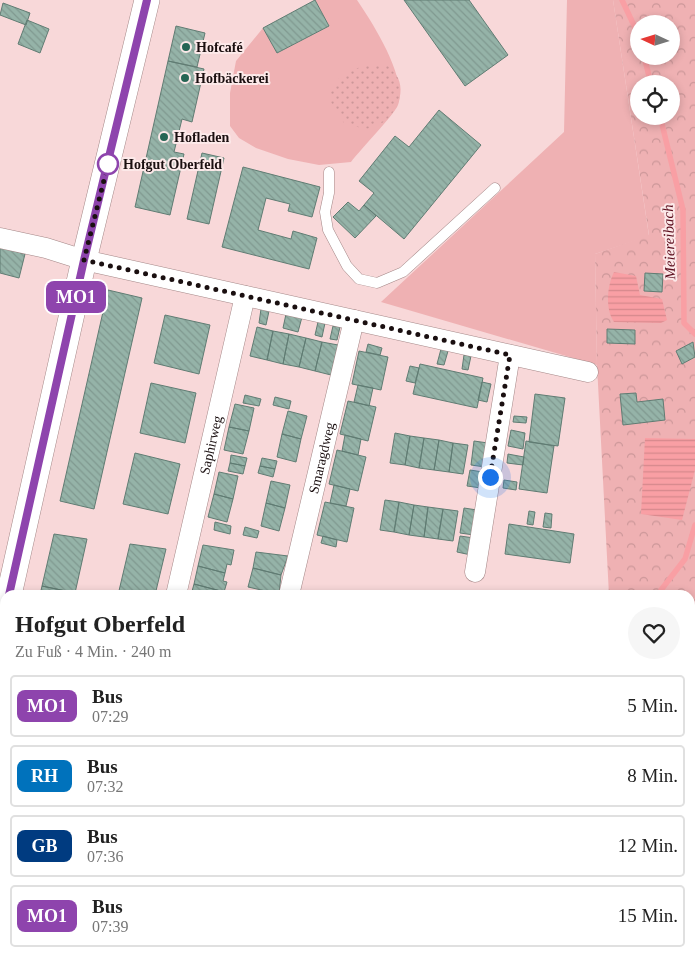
<!DOCTYPE html>
<html lang="de">
<meta charset="utf-8">
<style>
:root{--surface:#fff;--page:#f6f6f6;--text:#222;--muted:#767676;--line:#e0e0e0}
body{margin:0;font-family:"Times New Roman",serif;background:var(--page);color:var(--text);height:100vh;display:flex;flex-direction:column;font-size:19px;white-space:nowrap}
*{box-sizing:border-box;margin:0}
p{font-size:16px;color:var(--muted)}
.icon{flex:none;width:28px;height:28px;fill:none;stroke:currentColor;stroke-width:2;stroke-linecap:round;stroke-linejoin:round}
.map{position:relative;flex:1;overflow:hidden}
.drawer{position:absolute;left:0px;top:590px;width:695px;height:376px;display:flex;flex-direction:column;background:var(--surface);border-radius:15px 15px 0 0;box-shadow:0 2px 8px #0003}
.drawer>*{flex:none}
.badge{padding:0 10px;border-radius:8px;font-size:18px;line-height:32px}
.needle{width:32px;rotate:274deg}
.fabs{position:absolute;left:630px;top:15px;display:grid;gap:10px}
.fabs a{display:grid;place-items:center;width:50px;height:50px;border-radius:50%;background:var(--surface);box-shadow:0 2px 8px #0003;font-size:25px}
.you{position:absolute;width:25px;height:25px;margin:-12px;border:4px solid #fff;border-radius:50%;background:#1a73e8;box-shadow:0 0 0 8px #1a73e833}
.map>.badge{position:absolute;translate:-50% -50%;box-shadow:0 0 0 2px #fff}
.round{display:grid;place-items:center;flex:none;width:52px;height:52px;border-radius:26px;background:var(--page)}
.headline{display:flex;align-items:center;justify-content:space-between;height:85px;padding:0 15px}
h1{font-size:24px;font-weight:600;line-height:38px}
ul{padding:0;list-style:none}
li{display:flex;align-items:center;gap:15px;height:62px;margin:0 10px 8px;padding:0 5px;border:2px solid var(--line);border-radius:5px}
li div{flex:1}
li b{display:block;font-size:19px}
li em{font-style:normal}
li .badge{min-width:55px;font-weight:700;text-align:center}
.map>svg:first-child{display:block}
</style>
<div class="map">
<svg width="695" height="966" viewBox="0 0 695 966">
<defs>
<pattern id="forest-crowns" width="20" height="18" patternUnits="userSpaceOnUse" patternTransform="scale(1.25)"><rect width="20" height="18" fill="#efb1b3"/><path d="M2 6a3 3 0 1 1 6 0M12 15a3 3 0 1 1 6 0" fill="none" stroke="#cc9799"/></pattern>
<pattern id="garden-dots" width="8" height="8" patternUnits="userSpaceOnUse" patternTransform="scale(1.25)"><rect width="8" height="8" fill="#efb1b3"/><path d="M2 2h.1M6 6h.1" fill="none" stroke="#cc9799" stroke-width="1.8" stroke-linecap="round"/></pattern>
<pattern id="water-rules" width="6" height="5" patternUnits="userSpaceOnUse" patternTransform="scale(1.25)"><rect width="6" height="5" fill="#f99fa4"/><path d="M0 2.5h6" fill="none" stroke="#d5888c"/></pattern>
<pattern id="building-back-hatch" width="6" height="6" patternUnits="userSpaceOnUse" patternTransform="scale(1.25)"><rect width="6" height="6" fill="#95b3a8"/><path d="M-1 5l2 2M0 0l6 6M5-1l2 2" fill="none" stroke="#809990"/></pattern>
</defs>
<rect width="100%" height="100%" fill="#f8d8d9"/>
<path fill="#efb1b3" d="M 315,0 L 357,0 C 372,22 408,78 398,105 C 394,115 360,150 351,162 L 319,165 L 288,159 L 256,148 L 239,138 L 230,126 L 230,93 L 236,61 L 263,28 L 277,53 L 329,26 Z
M 567,0 L 613,0 L 649,236 L 595,254 L 597,365 L 381,302 L 564,132 Z"/>
<path fill="url(#forest-crowns)" fill-rule="evenodd" d="M 613,0 L 695,0 L 695,741 L 690,730 L 690,595 L 609,595 L 597,365 L 595,254 L 649,235 ZM 639,24 L 671,24 L 671,56 L 639,56 ZM 639,84 L 671,84 L 671,116 L 639,116 Z
M 695,818 L 695,876 L 693,880 L 690,877 L 690,820 Z"/>
<path fill="url(#garden-dots)" d="M 374,64 L 388,66 C 391,70 396,74 398,78 C 407,98 391,123 371,128 C 364,130 352,125 344,123 L 329,99 C 336,72 348,70 374,64 Z"/>
<path fill="url(#water-rules)" d="M 614,272 L 636,276 L 640,295 L 662,299 L 667,320 L 661,323 L 614,322 C 605,309 607,286 614,272 Z
M 645,438 L 695,439 L 695,470 L 682,520 L 641,514 Z
M 690,730 L 695,741 L 695,818 L 690,820 Z"/>
<g fill="none" stroke-linecap="round" stroke-linejoin="round">
<path stroke="#f99fa4" stroke-width="5.5" d="M 622,0 L 639,36
M 644,56 L 651,84
M 660,116 L 683,210 L 684,323 L 695,334
M 660,595 L 661,590 L 685,559 L 695,525"/>
</g>
<path fill="url(#building-back-hatch)" stroke="#607c73" d="M 315,0 L 329,26 L 277,53 L 263,28 Z
M 404,0 L 469,0 L 508,55 L 465,86 Z
M 3,3 L 30,13 L 26,25 L 0,15 Z
M 27,20 L 49,29 L 40,53 L 18,44 Z
M 176,26 L 205,33 L 197,67 L 168,61 Z
M 168,61 L 204,69 L 192,122 L 182,119 L 174,152 L 184,154 L 170,215 L 135,207 Z
M 439,110 L 481,145 L 404,239 L 364,205 L 374,193 L 359,181 L 395,136 L 409,147 Z
M 202,153 L 224,158 L 209,224 L 187,219 Z
M 243,167 L 320,187 L 312,217 L 288,211 L 290,204 L 266,198 L 258,230 L 291,239 L 293,231 L 317,238 L 309,269 L 222,247 Z
M 348,202 L 359,211 L 364,205 L 376,216 L 355,238 L 333,217 Z
M 0,247 L 25,254 L 19,278 L 0,273 Z
M 645,273 L 663,274 L 662,292 L 644,291 Z
M 108,290 L 142,298 L 94,509 L 60,501 Z
M 261,309 L 269,311 L 266,325 L 259,323 Z
M 286,314 L 302,317 L 298,332 L 283,328 Z
M 165,315 L 210,325 L 199,374 L 154,363 Z
M 318,322 L 325,323 L 322,337 L 315,335 Z
M 333,326 L 340,327 L 337,340 L 330,339 Z
M 257,327 L 273,331 L 267,360 L 250,356 Z
M 607,329 L 635,330 L 635,344 L 607,343 Z
M 273,331 L 289,334 L 283,364 L 267,360 Z
M 289,334 L 306,338 L 299,367 L 283,364 Z
M 306,338 L 322,342 L 315,371 L 299,367 Z
M 322,342 L 338,345 L 331,375 L 315,371 Z
M 693,342 L 695,357 L 682,364 L 676,351 Z
M 368,344 L 382,348 L 380,355 L 366,352 Z
M 441,349 L 448,351 L 444,365 L 437,364 Z
M 359,351 L 388,357 L 381,390 L 352,384 Z
M 464,355 L 471,356 L 468,370 L 462,369 Z
M 420,364 L 483,378 L 477,408 L 413,394 Z
M 410,366 L 419,368 L 415,383 L 406,381 Z
M 482,382 L 491,384 L 487,402 L 478,400 Z
M 151,383 L 196,393 L 185,443 L 140,433 Z
M 358,385 L 373,388 L 369,406 L 354,402 Z
M 636,393 L 637,402 L 663,399 L 665,420 L 623,425 L 620,394 Z
M 535,394 L 565,398 L 558,446 L 529,442 Z
M 245,395 L 261,399 L 259,406 L 243,403 Z
M 275,397 L 291,401 L 289,409 L 273,405 Z
M 348,401 L 376,407 L 368,441 L 340,434 Z
M 235,404 L 254,408 L 249,431 L 229,427 Z
M 288,411 L 307,416 L 301,439 L 282,434 Z
M 514,416 L 527,417 L 526,423 L 513,422 Z
M 229,427 L 249,431 L 243,454 L 224,450 Z
M 511,430 L 525,433 L 523,449 L 508,446 Z
M 395,433 L 410,436 L 405,465 L 390,463 Z
M 282,434 L 301,439 L 296,462 L 277,457 Z
M 345,435 L 361,439 L 358,455 L 342,451 Z
M 410,436 L 424,438 L 419,468 L 405,465 Z
M 424,438 L 439,440 L 434,470 L 419,468 Z
M 439,440 L 453,443 L 449,472 L 434,470 Z
M 474,441 L 488,443 L 485,467 L 471,465 Z
M 526,441 L 554,446 L 547,493 L 519,489 Z
M 453,443 L 468,445 L 463,474 L 449,472 Z
M 337,450 L 366,457 L 358,491 L 329,484 Z
M 135,453 L 180,464 L 168,514 L 123,504 Z
M 508,454 L 524,457 L 523,465 L 507,463 Z
M 231,455 L 247,458 L 245,466 L 230,463 Z
M 262,458 L 277,461 L 275,469 L 260,466 Z
M 230,463 L 245,466 L 243,474 L 228,471 Z
M 260,466 L 275,469 L 273,477 L 258,473 Z
M 470,470 L 483,472 L 481,488 L 467,486 Z
M 219,472 L 238,476 L 233,499 L 214,494 Z
M 504,480 L 517,482 L 516,490 L 503,488 Z
M 271,481 L 290,485 L 285,508 L 266,503 Z
M 334,485 L 350,489 L 346,506 L 330,503 Z
M 214,494 L 233,499 L 227,522 L 208,517 Z
M 385,500 L 399,502 L 394,532 L 380,530 Z
M 325,502 L 354,508 L 347,542 L 317,535 Z
M 399,502 L 414,505 L 409,535 L 394,532 Z
M 266,503 L 285,508 L 279,531 L 261,526 Z
M 414,505 L 428,507 L 424,537 L 409,535 Z
M 428,507 L 443,509 L 438,539 L 424,537 Z
M 464,508 L 477,510 L 474,535 L 460,533 Z
M 443,509 L 458,511 L 453,541 L 438,539 Z
M 529,511 L 535,512 L 533,525 L 527,524 Z
M 545,513 L 552,514 L 551,528 L 543,527 Z
M 215,522 L 231,526 L 230,534 L 214,530 Z
M 509,524 L 574,534 L 570,563 L 505,554 Z
M 245,527 L 259,531 L 257,538 L 243,535 Z
M 54,534 L 87,539 L 75,593 L 42,586 Z
M 323,536 L 337,540 L 336,547 L 321,543 Z
M 460,536 L 474,538 L 471,555 L 457,552 Z
M 130,544 L 166,549 L 155,595 L 118,595 Z
M 203,545 L 234,550 L 231,565 L 227,564 L 225,573 L 198,566 Z
M 256,552 L 288,556 L 281,575 L 253,568 Z
M 198,566 L 225,573 L 223,581 L 227,582 L 224,592 L 194,584 Z
M 253,568 L 281,575 L 279,594 L 248,587 Z
M 194,584 L 221,591 L 220,595 L 191,595 Z
M 42,586 L 71,592 L 70,595 L 40,595 Z
M 5,743 L 5,808 L 0,807 L 0,765 Z
M 0,838 L 5,839 L 5,889 L 0,888 Z
M 142,961 L 213,961 L 212,966 L 157,966 Z
M 433,961 L 625,961 L 622,966 L 429,966 Z"/>
<g fill="none" stroke-linecap="round" stroke-linejoin="round">
<g stroke="#a48787" stroke-width="11">
<path id="service" d="M 329,172 L 329,193 L 325,212 L 328,230 L 347,266 L 359,279 L 377,283 L 403,272 L 495,188"/>
</g>
<g stroke="#a48787" stroke-width="21">
<g id="minor">
<path d="M 0,238 L 46,248 L 84,260 L 588,372"/>
<path d="M 475,572 L 510,355"/>
<path id="s1" d="M 176,595 L 245,296"/>
<path id="s2" d="M 289,595 L 354,320"/>
<path d="M 0,684 L 5,685"/>
<path d="M 233,966 L 236,961"/>
</g>
</g>
<g stroke="#a48787" stroke-width="26">
<path id="tertiary" d="M 9,595 L 84,260 L 147,0
M 0,633 L 5,611"/>
</g>
<use href="#service" stroke="#fff" stroke-width="10"/>
<use href="#minor" stroke="#fff" stroke-width="20"/>
<use href="#tertiary" stroke="#fff" stroke-width="25"/>
</g>
<g fill="none" stroke-linecap="round" stroke-linejoin="round">
<g stroke="#fff" stroke-width="11">
<path id="line" d="M 9,595 L 84,260 L 147,0"/>
</g>
<use href="#line" stroke="#8e44ad" stroke-width="8"/>
<path stroke="#1a0f10" stroke-width="5" stroke-dasharray="0 9" d="M 108,164 L 84,260 L 510,355 L 490,477"/>
</g>
<g fill="#256554" stroke="#fce9e9" stroke-width="2">
<circle cx="186" cy="47" r="5"/>
<circle cx="185" cy="78" r="5"/>
<circle cx="164" cy="137" r="5"/>
</g>
<circle fill="#fff" stroke="#8e44ad" stroke-width="2.5" cx="108" cy="164" r="10"/>
<g text-anchor="middle" stroke-width="4" stroke-linejoin="round" paint-order="stroke">
<g font-size="14" font-weight="bold" fill="#1a0f10" stroke="#fce9e9" text-anchor="start">
<text x="196" y="52">Hofcafé</text>
<text x="195" y="83">Hofbäckerei</text>
<text x="174" y="142">Hofladen</text>
</g>
<g font-size="14" font-weight="bold" fill="#1a0f10" stroke="#fce9e9" text-anchor="start">
<text x="123" y="169">Hofgut Oberfeld</text>
</g>
<g font-size="14" fill="#1a0f10" stroke="#fce9e9">
<text dy="5" stroke="none"><textPath href="#s1" startOffset="154">Saphirweg</textPath></text>
<text dy="5" stroke="none"><textPath href="#s2" startOffset="141">Smaragdweg</textPath></text>
</g>
<g font-size="15" font-style="italic" fill="#5c0d1d" stroke="#fce9e9">
<text transform="translate(669 242) rotate(-92)" y="5">Meiereibach</text>
</g>
</g>
</svg>
<div class="fabs">
<a><svg class="needle" viewBox="-14 -14 28 28"><path d="M0-13l5 13h-10z" fill="#e53935"/><path d="M0 13l5-13h-10z" fill="#767676"/></svg></a>
<a><svg class="icon" aria-label="locate" viewBox="0 0 24 24"><circle cx="12" cy="12" r="6"/><path d="M12 2v4M12 18v4M2 12h4M18 12h4"/></svg></a>
</div>
<div class="you" style="left:490px;top:477px"></div>
<b class="badge" style="left:76px;top:297px;background:#8e44ad;color:#fff">MO1</b>
<section class="drawer">
<div class="headline"><div><h1>Hofgut Oberfeld</h1><p>Zu Fuß · 4 Min. · 240 m</p></div><a class="round"><svg class="icon" aria-label="heart" viewBox="0 0 24 24"><path d="M12 20l-8-8c-3-5 5-10 8-4 3-6 11-1 8 4z"/></svg></a></div>
<ul>
<li><span class="badge" style="background:#8e44ad;color:#fff">MO1</span><div><b>Bus</b><p>07:29</p></div><em>5 Min.</em></li>
<li><span class="badge" style="background:#0072bc;color:#fff">RH</span><div><b>Bus</b><p>07:32</p></div><em>8 Min.</em></li>
<li><span class="badge" style="background:#003b80;color:#fff">GB</span><div><b>Bus</b><p>07:36</p></div><em>12 Min.</em></li>
<li><span class="badge" style="background:#8e44ad;color:#fff">MO1</span><div><b>Bus</b><p>07:39</p></div><em>15 Min.</em></li>
</ul>
</section>
</div>
